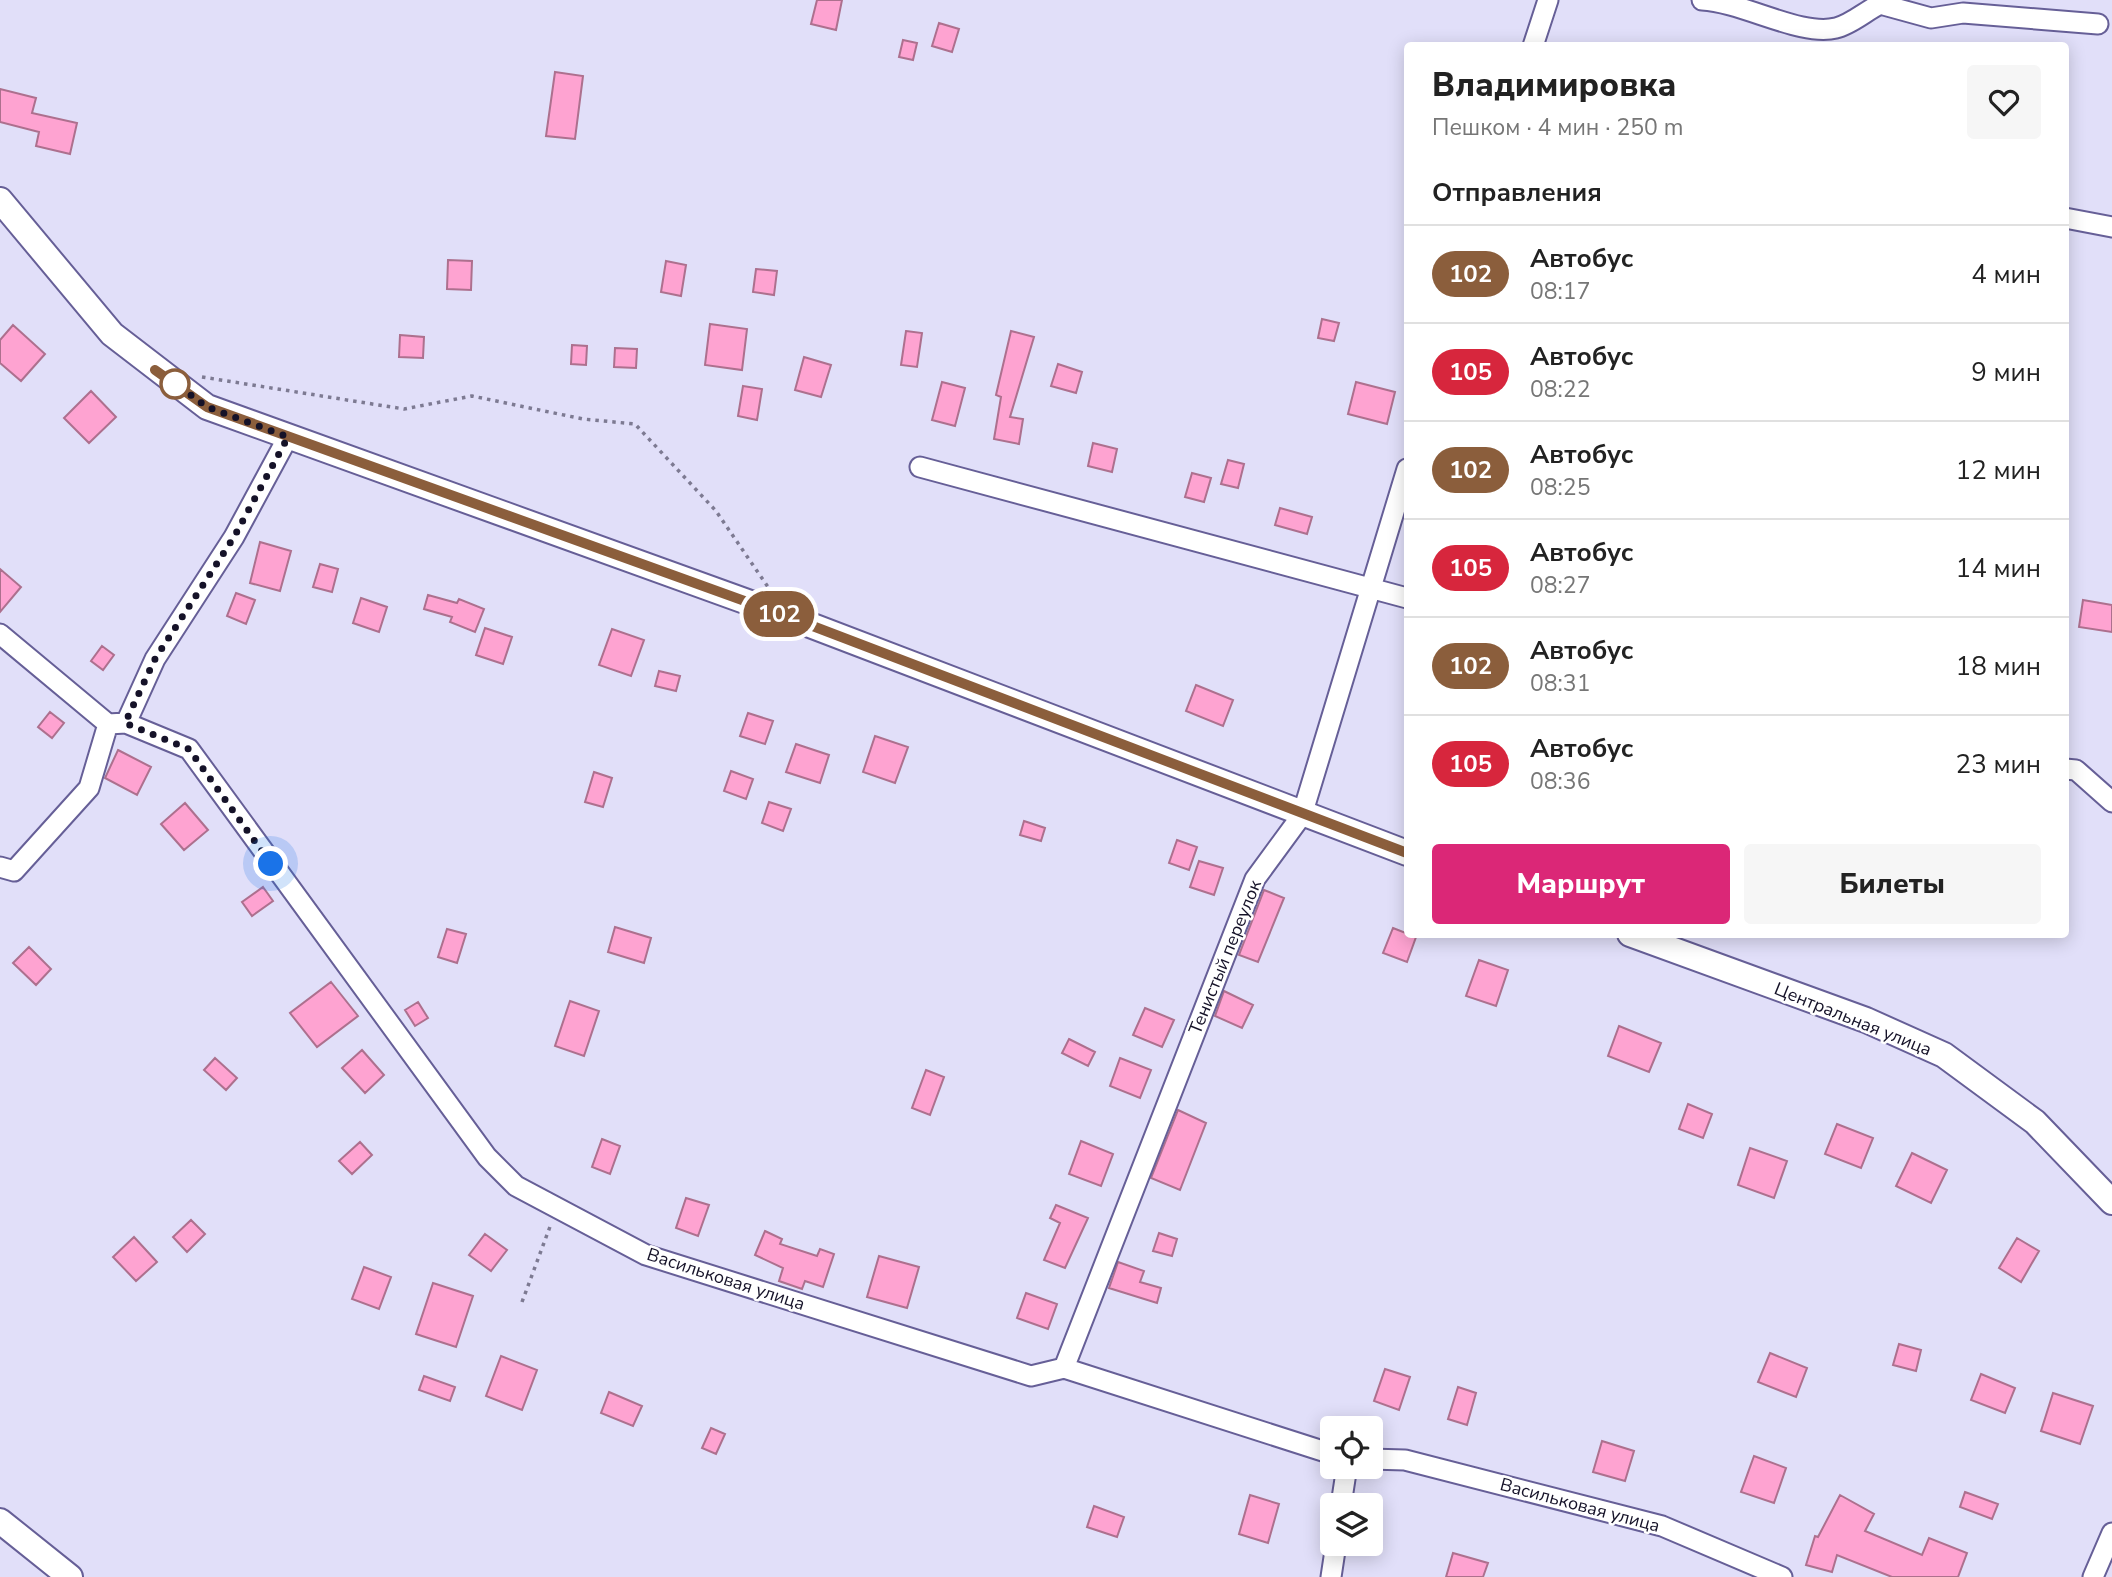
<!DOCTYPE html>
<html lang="ru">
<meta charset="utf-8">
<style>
:root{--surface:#fff;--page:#f6f6f6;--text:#222;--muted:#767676;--line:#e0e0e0;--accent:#db2777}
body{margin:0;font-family:"Nunito Sans",sans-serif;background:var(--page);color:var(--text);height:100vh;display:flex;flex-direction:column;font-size:26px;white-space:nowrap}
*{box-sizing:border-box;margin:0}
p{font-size:23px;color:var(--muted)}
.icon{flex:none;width:38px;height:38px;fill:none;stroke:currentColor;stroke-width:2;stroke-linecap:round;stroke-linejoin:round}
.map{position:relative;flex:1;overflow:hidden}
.details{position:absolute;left:1404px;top:42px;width:665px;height:896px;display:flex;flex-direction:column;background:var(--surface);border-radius:7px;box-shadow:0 4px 18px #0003}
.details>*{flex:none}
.badge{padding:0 14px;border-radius:23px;font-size:24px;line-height:46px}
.tools{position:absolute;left:1320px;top:1416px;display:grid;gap:14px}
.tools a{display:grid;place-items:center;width:63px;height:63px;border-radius:7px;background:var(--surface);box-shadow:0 4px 18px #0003;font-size:35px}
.you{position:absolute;width:35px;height:35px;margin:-18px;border:5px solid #fff;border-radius:50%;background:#1a73e8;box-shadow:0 0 0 10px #1a73e833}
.map>.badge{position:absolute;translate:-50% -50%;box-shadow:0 0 0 4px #fff}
h2{padding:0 28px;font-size:26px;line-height:63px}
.round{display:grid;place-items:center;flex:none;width:74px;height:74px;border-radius:7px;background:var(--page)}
.head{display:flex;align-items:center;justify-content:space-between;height:119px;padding:0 28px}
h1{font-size:33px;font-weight:800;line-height:52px}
.primary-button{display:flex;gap:14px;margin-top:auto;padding:14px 28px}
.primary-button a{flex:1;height:80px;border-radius:7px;background:var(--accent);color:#fff;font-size:28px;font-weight:800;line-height:80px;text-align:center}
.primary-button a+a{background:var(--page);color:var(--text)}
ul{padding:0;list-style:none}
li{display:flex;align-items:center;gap:21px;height:98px;padding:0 28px;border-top:2px solid var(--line)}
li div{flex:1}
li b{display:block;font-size:26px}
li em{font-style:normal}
li .badge{min-width:77px;font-weight:700;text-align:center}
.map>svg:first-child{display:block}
</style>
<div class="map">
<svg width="2112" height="1577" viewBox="0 0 2112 1577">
<rect width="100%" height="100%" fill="#e1dff9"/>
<path fill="#fea3d1" stroke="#ad708e" stroke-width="2" d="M 817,0 L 842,0 L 836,30 L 811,24 Z
M 939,23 L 959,29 L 952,52 L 932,46 Z
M 903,40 L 917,43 L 913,60 L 899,57 Z
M 555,72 L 583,76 L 575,139 L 546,136 Z
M 0,89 L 36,98 L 32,113 L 77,123 L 70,154 L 36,146 L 39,132 L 0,122 Z
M 448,260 L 472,261 L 471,290 L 447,289 Z
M 666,261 L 686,265 L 681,296 L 661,292 Z
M 756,269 L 777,271 L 774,295 L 753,292 Z
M 1322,319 L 1339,323 L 1334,341 L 1318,338 Z
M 710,324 L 747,329 L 742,370 L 705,365 Z
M 13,325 L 45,354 L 21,381 L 0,363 L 0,340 Z
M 906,331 L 922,333 L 917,367 L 901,365 Z
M 1011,331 L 1034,337 L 1010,417 L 1023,419 L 1019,444 L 994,439 L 1001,397 L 996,395 Z
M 400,335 L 424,337 L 423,358 L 399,357 Z
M 572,345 L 587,346 L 586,365 L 571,364 Z
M 615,348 L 637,349 L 636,368 L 614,367 Z
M 804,357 L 831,365 L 821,397 L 795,390 Z
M 1058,364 L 1082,372 L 1076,393 L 1051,386 Z
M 942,382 L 965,388 L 955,426 L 932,420 Z
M 1356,382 L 1395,392 L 1387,424 L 1348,414 Z
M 743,386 L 762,389 L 757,420 L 738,416 Z
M 91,391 L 116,417 L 89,443 L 64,418 Z
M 1093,443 L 1117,449 L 1112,472 L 1088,466 Z
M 1228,460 L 1244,464 L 1238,488 L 1221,484 Z
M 1192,473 L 1211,478 L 1204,502 L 1185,497 Z
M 1280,508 L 1312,517 L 1307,534 L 1275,525 Z
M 260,542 L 291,551 L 280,591 L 250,583 Z
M 320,564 L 338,569 L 332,592 L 313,587 Z
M 0,569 L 21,587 L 0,612 Z
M 236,593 L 255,600 L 246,624 L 227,616 Z
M 428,595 L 457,603 L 459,599 L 484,609 L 475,632 L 450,622 L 452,617 L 424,609 Z
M 361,598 L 387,607 L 379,632 L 353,623 Z
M 2083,600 L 2112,605 L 2112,632 L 2079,627 Z
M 485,628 L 512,637 L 503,664 L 476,655 Z
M 612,629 L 644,640 L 631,676 L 599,665 Z
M 102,646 L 114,655 L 103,670 L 91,661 Z
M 659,671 L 680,676 L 676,691 L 655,686 Z
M 1196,685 L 1233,700 L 1223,726 L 1186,711 Z
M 50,712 L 64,723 L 52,738 L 38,727 Z
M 748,713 L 773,721 L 765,744 L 740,736 Z
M 875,736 L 908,747 L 895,783 L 863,772 Z
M 796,744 L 829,755 L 820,783 L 786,772 Z
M 118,750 L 151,767 L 137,795 L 105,778 Z
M 731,771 L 753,779 L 746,799 L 724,791 Z
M 594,772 L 612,778 L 603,807 L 585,802 Z
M 769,802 L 791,809 L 783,831 L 762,823 Z
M 185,803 L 208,830 L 184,850 L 161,824 Z
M 1024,821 L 1045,828 L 1041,841 L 1020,835 Z
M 1177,840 L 1197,847 L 1189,870 L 1169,863 Z
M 1199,861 L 1223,868 L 1214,895 L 1190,887 Z
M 263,887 L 273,901 L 252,916 L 242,902 Z
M 1264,890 L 1284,898 L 1258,962 L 1239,955 Z
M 615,927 L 651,938 L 644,963 L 608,952 Z
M 1393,928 L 1416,937 L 1407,962 L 1383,953 Z
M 447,929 L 466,934 L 457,963 L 438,957 Z
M 29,947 L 51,969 L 36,985 L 13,963 Z
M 1479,960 L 1508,970 L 1496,1006 L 1466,996 Z
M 331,982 L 358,1016 L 317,1047 L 290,1013 Z
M 1224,991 L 1253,1005 L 1242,1028 L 1215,1016 Z
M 570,1001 L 599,1011 L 584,1056 L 555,1046 Z
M 418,1002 L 428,1018 L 415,1026 L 405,1010 Z
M 1145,1008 L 1174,1020 L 1162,1047 L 1133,1035 Z
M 1619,1026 L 1661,1043 L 1649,1072 L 1608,1056 Z
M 1069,1039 L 1095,1052 L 1088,1066 L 1062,1053 Z
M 362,1050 L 384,1075 L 365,1093 L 342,1068 Z
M 215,1058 L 237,1078 L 226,1090 L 204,1070 Z
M 1120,1058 L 1151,1070 L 1140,1098 L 1110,1086 Z
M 926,1070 L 944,1077 L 930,1115 L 912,1108 Z
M 1688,1104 L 1712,1114 L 1703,1138 L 1679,1129 Z
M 1178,1110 L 1206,1123 L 1180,1190 L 1151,1178 Z
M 1837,1124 L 1873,1138 L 1861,1168 L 1825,1154 Z
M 602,1139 L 620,1146 L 610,1174 L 592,1167 Z
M 1081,1141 L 1113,1154 L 1101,1186 L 1069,1174 Z
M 360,1142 L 372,1155 L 352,1174 L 339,1161 Z
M 1750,1148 L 1787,1161 L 1774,1198 L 1738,1185 Z
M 1912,1153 L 1947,1170 L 1931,1203 L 1896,1186 Z
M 686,1198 L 709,1205 L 698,1236 L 676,1228 Z
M 1056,1205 L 1088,1218 L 1065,1268 L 1044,1260 L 1060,1223 L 1050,1218 Z
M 191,1220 L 205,1234 L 187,1252 L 173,1237 Z
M 765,1231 L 782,1239 L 780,1244 L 817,1256 L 820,1249 L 834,1254 L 823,1287 L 805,1281 L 802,1289 L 779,1281 L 783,1268 L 755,1255 Z
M 1159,1233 L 1177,1239 L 1172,1256 L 1153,1251 Z
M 485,1234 L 507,1250 L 491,1271 L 469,1255 Z
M 134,1237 L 157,1262 L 136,1281 L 113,1257 Z
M 2017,1238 L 2039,1251 L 2021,1282 L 1999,1268 Z
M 879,1256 L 919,1267 L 907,1308 L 867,1297 Z
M 1118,1262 L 1144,1271 L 1140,1282 L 1161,1288 L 1157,1303 L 1109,1288 Z
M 364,1267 L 391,1277 L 379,1309 L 352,1299 Z
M 433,1283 L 473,1296 L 456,1347 L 416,1334 Z
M 1026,1293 L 1057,1304 L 1048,1329 L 1017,1318 Z
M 1899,1344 L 1921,1350 L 1916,1371 L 1893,1365 Z
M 1770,1353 L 1807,1368 L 1796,1397 L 1758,1382 Z
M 501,1356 L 537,1370 L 522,1410 L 486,1396 Z
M 1385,1369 L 1410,1377 L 1399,1410 L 1374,1401 Z
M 1981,1374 L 2015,1388 L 2005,1413 L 1971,1400 Z
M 424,1376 L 455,1387 L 450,1401 L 419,1390 Z
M 1458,1387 L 1476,1393 L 1467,1425 L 1448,1419 Z
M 609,1392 L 642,1406 L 633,1426 L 601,1413 Z
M 2053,1393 L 2093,1406 L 2080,1444 L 2041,1431 Z
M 711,1428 L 725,1434 L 716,1454 L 702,1448 Z
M 1602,1441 L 1634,1451 L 1625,1481 L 1593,1472 Z
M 1754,1456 L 1786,1468 L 1774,1503 L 1741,1492 Z
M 1965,1492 L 1998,1504 L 1992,1519 L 1960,1507 Z
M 1250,1495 L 1279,1504 L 1268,1543 L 1239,1534 Z
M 1840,1495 L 1874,1514 L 1865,1531 L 1922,1555 L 1929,1538 L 1967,1553 L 1958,1577 L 1892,1577 L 1837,1555 L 1832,1572 L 1806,1565 L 1815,1536 L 1818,1537 Z
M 1094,1506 L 1124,1517 L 1117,1537 L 1087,1527 Z
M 1453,1553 L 1488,1563 L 1483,1577 L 1446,1577 Z"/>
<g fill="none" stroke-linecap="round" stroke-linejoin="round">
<g stroke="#665f97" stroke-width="23">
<path id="minor" d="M 1702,0 C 1743,2 1801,37 1836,28 C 1850,25 1866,11 1880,4 L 1931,18 L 1963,13 L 2098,24
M 1533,46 L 1548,0
M 2065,218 L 2112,227
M 920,467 L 1407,598
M 0,634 L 108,724
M 126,723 L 189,749 L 487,1157 L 516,1186 L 646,1255 L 1031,1376 L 1064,1368 L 1332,1454
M 2065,769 L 2076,770 L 2112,802
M 0,867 L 14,871 L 89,788 L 108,724 L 126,723 L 155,659 L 234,537 L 288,437
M 1064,1368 L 1255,879 L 1302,815 L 1407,469
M 1370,1459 L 1405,1460 L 1662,1526 L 1782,1577
M 1341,1505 L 1347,1466
M 1331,1577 L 1336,1544
M 2093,1577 L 2112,1533"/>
</g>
<g stroke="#665f97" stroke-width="28">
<path id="tertiary" d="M 0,200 L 112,334 L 207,407 L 789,617 L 1407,853
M 1630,934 L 1866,1020 L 1944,1055 L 2035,1122 L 2112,1202
M 0,1521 L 70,1577"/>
</g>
<path stroke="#7d7a92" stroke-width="3.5" stroke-dasharray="3.5 5" stroke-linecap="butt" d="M 202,377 L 404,409 L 472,396 L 583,419 L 635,424 L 716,511 L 768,587
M 522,1302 L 551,1224"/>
<use href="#minor" stroke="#fff" stroke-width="19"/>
<use href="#tertiary" stroke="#fff" stroke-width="24"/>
</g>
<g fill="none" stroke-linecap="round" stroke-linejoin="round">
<g stroke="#fff" stroke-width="16">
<path id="line" d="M 155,370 L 207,407 L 789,617 L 1407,853"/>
</g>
<use href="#line" stroke="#8b5e3c" stroke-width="10"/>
<path stroke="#151228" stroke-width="7" stroke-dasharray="0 12.6" d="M 175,384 L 173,382 L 207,407 L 288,437 L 234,537 L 155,659 L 125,723 L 189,749 L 271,864"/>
</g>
<circle fill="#fff" stroke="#8b5e3c" stroke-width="3.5" cx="175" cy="384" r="14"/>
<g text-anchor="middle" stroke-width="5" stroke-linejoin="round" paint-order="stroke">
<g font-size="18" fill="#151228" stroke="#fff">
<text transform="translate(1225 957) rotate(-68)" y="6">Тенистый переулок</text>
<text transform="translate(1853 1019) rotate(22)" y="6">Центральная улица</text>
<text transform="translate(726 1279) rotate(18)" y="6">Васильковая улица</text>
<text transform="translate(1580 1505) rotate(15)" y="6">Васильковая улица</text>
</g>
</g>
</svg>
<div class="tools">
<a><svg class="icon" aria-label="locate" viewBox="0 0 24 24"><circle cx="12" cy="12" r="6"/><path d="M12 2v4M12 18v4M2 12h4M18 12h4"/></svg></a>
<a><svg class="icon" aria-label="layers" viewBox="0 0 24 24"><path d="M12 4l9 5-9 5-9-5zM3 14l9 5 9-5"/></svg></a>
</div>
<div class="you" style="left:271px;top:864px"></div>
<b class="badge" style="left:779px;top:614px;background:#8b5e3c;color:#fff">102</b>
<section class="details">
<div class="head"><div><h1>Владимировка</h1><p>Пешком · 4 мин · 250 m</p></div><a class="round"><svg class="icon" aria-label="heart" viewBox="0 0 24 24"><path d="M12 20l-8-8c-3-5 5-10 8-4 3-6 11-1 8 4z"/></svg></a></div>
<h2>Отправления</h2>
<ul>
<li><span class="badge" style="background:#8b5e3c;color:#fff">102</span><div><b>Автобус</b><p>08:17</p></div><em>4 мин</em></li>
<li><span class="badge" style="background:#d7263d;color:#fff">105</span><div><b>Автобус</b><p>08:22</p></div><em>9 мин</em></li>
<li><span class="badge" style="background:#8b5e3c;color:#fff">102</span><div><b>Автобус</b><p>08:25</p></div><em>12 мин</em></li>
<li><span class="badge" style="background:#d7263d;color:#fff">105</span><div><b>Автобус</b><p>08:27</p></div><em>14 мин</em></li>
<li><span class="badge" style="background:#8b5e3c;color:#fff">102</span><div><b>Автобус</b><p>08:31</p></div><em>18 мин</em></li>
<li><span class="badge" style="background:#d7263d;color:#fff">105</span><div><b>Автобус</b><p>08:36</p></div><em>23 мин</em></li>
</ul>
<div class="primary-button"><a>Маршрут</a><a>Билеты</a></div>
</section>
</div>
